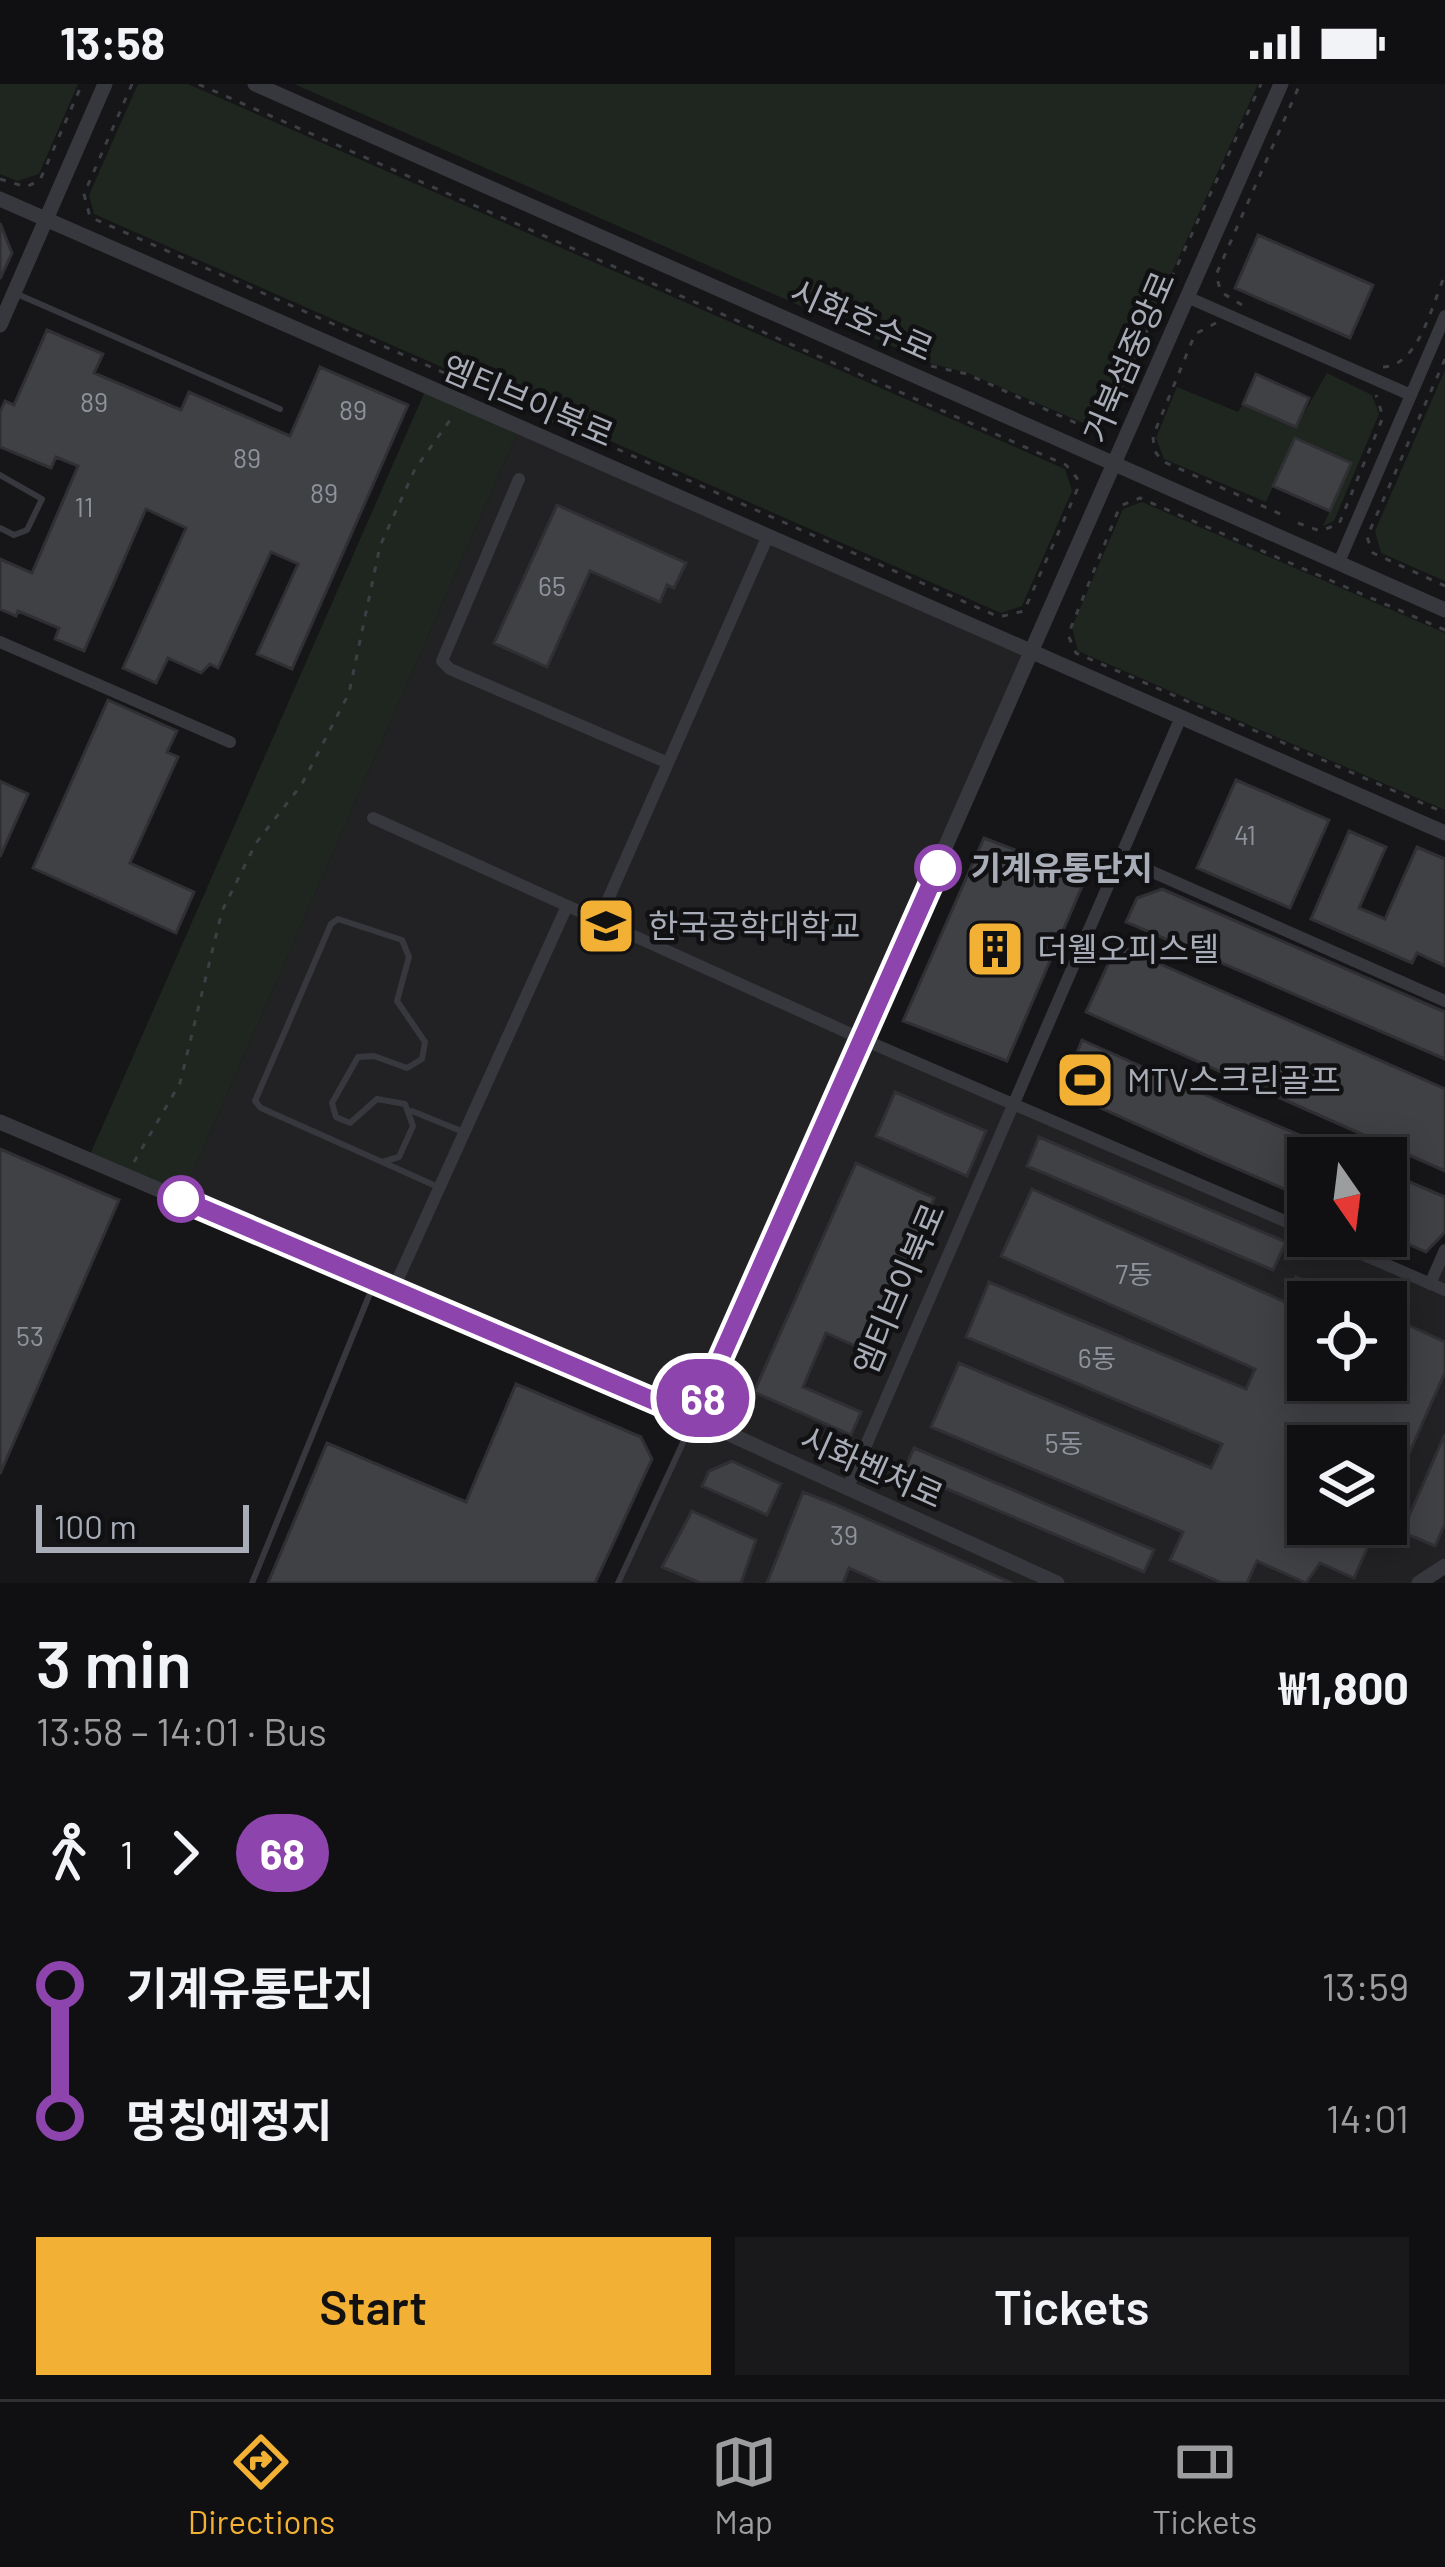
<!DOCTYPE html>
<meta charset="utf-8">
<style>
:root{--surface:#101012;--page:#19191b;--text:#f1f3f6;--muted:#9c9d9f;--line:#303032;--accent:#f2b134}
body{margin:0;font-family:Barlow,"Noto Sans KR",sans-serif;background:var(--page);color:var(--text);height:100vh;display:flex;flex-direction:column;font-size:45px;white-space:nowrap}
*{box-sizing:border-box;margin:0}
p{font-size:39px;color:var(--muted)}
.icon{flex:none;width:66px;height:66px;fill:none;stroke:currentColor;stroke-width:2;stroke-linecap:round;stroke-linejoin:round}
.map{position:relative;height:1499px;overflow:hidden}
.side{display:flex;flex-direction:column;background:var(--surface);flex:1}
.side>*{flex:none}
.badge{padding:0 24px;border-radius:39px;font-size:42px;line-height:78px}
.needle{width:78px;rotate:166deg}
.buttons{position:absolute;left:1287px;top:1053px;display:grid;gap:24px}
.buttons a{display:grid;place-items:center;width:120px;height:120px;border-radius:0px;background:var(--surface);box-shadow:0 6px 30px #0003,0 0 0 3px var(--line);font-size:60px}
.scale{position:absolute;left:36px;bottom:30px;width:213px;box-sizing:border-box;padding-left:12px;border:6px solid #a8adb8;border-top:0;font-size:33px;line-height:42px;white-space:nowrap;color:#a8adb8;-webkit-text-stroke:9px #111113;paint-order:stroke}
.map>.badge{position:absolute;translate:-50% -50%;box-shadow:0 0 0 6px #fff}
.legs{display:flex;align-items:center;gap:18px;height:132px;padding:0 36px;font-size:39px}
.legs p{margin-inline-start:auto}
.overview{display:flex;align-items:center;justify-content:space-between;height:204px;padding:0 36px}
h1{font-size:66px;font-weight:600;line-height:90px}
.primary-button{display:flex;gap:24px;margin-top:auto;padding:24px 36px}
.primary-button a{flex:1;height:138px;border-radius:0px;background:var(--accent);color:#111;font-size:48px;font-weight:600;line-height:138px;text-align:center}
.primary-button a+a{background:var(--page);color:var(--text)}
ul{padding:0 36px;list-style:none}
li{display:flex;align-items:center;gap:42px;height:132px;font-size:45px}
li i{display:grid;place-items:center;width:18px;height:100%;margin:0 15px;background:currentColor}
li i::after{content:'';width:30px;height:30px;margin:-15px;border:9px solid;border-radius:50%;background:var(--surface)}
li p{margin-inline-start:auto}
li:first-child i{background:linear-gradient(#0000 50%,currentColor 0)}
li:last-child i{background:linear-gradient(currentColor 50%,#0000 0)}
.status{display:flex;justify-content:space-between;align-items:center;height:84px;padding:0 60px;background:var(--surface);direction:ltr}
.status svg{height:33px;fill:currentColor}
.tab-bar{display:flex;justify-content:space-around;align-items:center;height:168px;border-top:3px solid var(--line);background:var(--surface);font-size:33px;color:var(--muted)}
.tab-bar a{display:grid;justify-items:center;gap:6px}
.tab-bar .active{color:var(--accent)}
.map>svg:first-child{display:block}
</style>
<div class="status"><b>13:58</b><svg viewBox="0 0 49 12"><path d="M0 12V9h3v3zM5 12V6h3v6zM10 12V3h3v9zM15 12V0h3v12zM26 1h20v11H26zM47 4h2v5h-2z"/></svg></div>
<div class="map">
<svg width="1445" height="1499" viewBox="0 0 1445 1499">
<rect width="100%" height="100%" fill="#161618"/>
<path fill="#222225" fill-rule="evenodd" d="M 519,345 L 1034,570 L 863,955 L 1429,1201 L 1445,1167 L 1445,1482 L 1419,1499 L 618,1499 L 694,1335 L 181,1115 ZM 1308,1218 L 1386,1218 L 1386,1296 L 1308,1296 ZM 1308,1362 L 1386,1362 L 1386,1440 L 1308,1440 Z"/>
<path fill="#1e261f" d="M 0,0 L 78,0 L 39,90 L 17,97 L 0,90 Z
M 138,0 L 188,0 L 1065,385 L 1072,407 L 1022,522 L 1001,529 L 94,130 L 89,111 Z
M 294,0 L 1258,0 L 1107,330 L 1083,339 L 968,289 L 933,280 Z
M 1445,286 L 1445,497 L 1381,469 L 1375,447 Z
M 1327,289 L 1372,311 L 1379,330 L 1334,437 L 1323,442 L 1351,379 L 1295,354 L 1266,418 L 1164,375 L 1156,354 L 1177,303 L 1238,328 L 1243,320 L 1296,343 Z
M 426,305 L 519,345 L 181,1115 L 88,1075 Z
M 1142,418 L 1445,549 L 1445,726 L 1078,567 L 1072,543 L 1123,425 Z"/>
<path fill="#404145" stroke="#303034" stroke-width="3" d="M 0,139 L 12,169 L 0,195 Z
M 1258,151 L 1373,201 L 1350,254 L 1235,204 Z
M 47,246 L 103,270 L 94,289 L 181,326 L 189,308 L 290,352 L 320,283 L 408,321 L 292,585 L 257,570 L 298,480 L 271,468 L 218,584 L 210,580 L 201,589 L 168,574 L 156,599 L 123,584 L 186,444 L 146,425 L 84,567 L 55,555 L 59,544 L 18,527 L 16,532 L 0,525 L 0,475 L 32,489 L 78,382 L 56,373 L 51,384 L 0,363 L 0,328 L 5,317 L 14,321 Z
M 1256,290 L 1309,314 L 1296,343 L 1243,320 Z
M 1295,354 L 1351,379 L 1330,427 L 1273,402 Z
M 557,421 L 686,479 L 674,504 L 667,501 L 660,518 L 590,487 L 547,583 L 494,559 Z
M 108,616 L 177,647 L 167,668 L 178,673 L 130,779 L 194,808 L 176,849 L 33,784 Z
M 1236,696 L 1329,736 L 1290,824 L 1197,784 Z
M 0,697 L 28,710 L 0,773 Z
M 1349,747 L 1386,763 L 1359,824 L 1385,835 L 1417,763 L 1445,775 L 1445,882 L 1417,869 L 1412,879 L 1311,835 Z
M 984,754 L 1086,793 L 1007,977 L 903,937 Z
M 1162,805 L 1445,928 L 1445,975 L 1126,838 L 1137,814 Z
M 1117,861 L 1445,1005 L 1445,1087 L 1086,928 Z
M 1082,956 L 1226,1020 L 1354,1074 L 1308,1074 L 1308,1115 L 1205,1071 L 1072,1011 L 1067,994 Z
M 895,1008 L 986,1047 L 967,1092 L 876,1052 Z
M 1039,1053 L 1286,1158 L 1273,1186 L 1027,1082 Z
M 0,1065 L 119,1116 L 0,1390 Z
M 856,1079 L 934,1114 L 867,1267 L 826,1249 L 803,1303 L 861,1328 L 851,1351 L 754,1308 Z
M 1386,1088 L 1445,1113 L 1445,1148 L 1426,1168 L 1386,1150 Z
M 1032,1105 L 1285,1218 L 1296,1193 L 1354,1218 L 1308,1218 L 1308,1296 L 1386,1296 L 1386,1231 L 1445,1258 L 1445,1288 L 1386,1422 L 1386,1362 L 1308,1362 L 1308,1440 L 1378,1440 L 1354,1494 L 1320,1479 L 1306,1499 L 1257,1477 L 1247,1499 L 1222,1499 L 1170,1476 L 1183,1448 L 931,1343 L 959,1279 L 1211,1384 L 1222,1360 L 966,1253 L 989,1198 L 1246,1305 L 1255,1285 L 1001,1172 Z
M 516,1300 L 641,1353 L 652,1375 L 595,1499 L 268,1499 L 327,1359 L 466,1418 Z
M 1445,1350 L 1445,1440 L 1435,1462 L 1402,1448 Z
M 914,1364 L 1154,1466 L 1144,1488 L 904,1387 Z
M 732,1377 L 781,1400 L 767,1431 L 702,1402 L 709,1387 Z
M 803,1408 L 834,1420 L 1012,1499 L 882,1499 L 849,1484 L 843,1499 L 767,1499 Z
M 692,1427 L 756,1456 L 741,1499 L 700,1499 L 662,1483 Z"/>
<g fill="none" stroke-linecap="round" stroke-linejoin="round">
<path stroke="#3d3f44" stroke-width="3" stroke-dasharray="6 9" stroke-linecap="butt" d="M 132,0 L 84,110 L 90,133 L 999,533 L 1024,527 L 1077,406 L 1077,394 L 1066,381 L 198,0
M 0,95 L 26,103 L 40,96 L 82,0
M 1242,221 L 1221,208 L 1216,191 L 1300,0
M 1216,239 L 1195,250 L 1153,352 L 1154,366 L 1162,377 L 1285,432
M 1445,275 L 1367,453 L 1373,469 L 1445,502
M 931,282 L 967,290 L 1087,344 L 1106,336 L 1261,0
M 1383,283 C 1419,282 1432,220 1445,191
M 1298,439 L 1320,447 L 1339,440 L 1383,333 L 1376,311
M 1445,546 L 1140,414 L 1120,422 L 1068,551 L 1076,569 L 1445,729
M 134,1078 L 180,999 L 222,827 L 256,759 L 302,700 L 349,609 L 380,462 L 415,385 L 453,332"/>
<path stroke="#37383d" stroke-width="6" d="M 17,210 L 280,325
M 0,391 L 42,415 L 27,446 L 14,451 L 0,444
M 412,1027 L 461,1047
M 382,1078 L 399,1073 L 413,1042 L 405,1020 L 377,1015 L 350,1039 L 336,1033 L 332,1019 L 358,973 L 374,972 L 407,984 L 422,975 L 425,958 L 397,917 L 409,873 L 402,856 L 338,835 L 331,840 L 255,1017 L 261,1024 L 436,1102
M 252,1499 L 373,1202
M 618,1499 L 693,1337"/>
<path stroke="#37383d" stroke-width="12" d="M 1187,213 L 1411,311
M 519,395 L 442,577 L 450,585 L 668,679
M 1339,478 L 1445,232
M 0,558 L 230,658
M 373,734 L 862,955 L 1308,1147
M 1121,774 L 1445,917
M 599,836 L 767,454
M 1320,1152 L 1445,1206
M 1430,1200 L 1445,1166
M 393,1206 L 567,822
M 847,1405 L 1181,633"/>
<path stroke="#37383d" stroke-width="15" d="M 255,0 L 1445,526
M 0,115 L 1445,749
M 0,241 L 105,0
M 0,1038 L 694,1334 L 1057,1499
M 694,1334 L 1281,0
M 1419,1499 L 1445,1482"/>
</g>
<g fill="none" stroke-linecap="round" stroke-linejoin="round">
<g stroke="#fff" stroke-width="27">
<path id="line-1" d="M 181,1115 L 694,1334 L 938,784"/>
</g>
<use href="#line-1" stroke="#8e44ad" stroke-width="18"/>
</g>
<defs>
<g id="university-square" transform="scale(3)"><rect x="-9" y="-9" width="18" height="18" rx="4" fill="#f2b134" stroke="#111113"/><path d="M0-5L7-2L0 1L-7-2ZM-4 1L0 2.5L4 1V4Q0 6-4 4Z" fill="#111"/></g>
<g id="building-square" transform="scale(3)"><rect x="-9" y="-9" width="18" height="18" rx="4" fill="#f2b134" stroke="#111113"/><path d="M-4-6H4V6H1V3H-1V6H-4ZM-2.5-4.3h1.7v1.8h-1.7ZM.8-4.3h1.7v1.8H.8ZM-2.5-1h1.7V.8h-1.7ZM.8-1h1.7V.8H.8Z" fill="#111"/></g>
<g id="stadium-square" transform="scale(3)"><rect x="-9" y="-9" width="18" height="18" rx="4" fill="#f2b134" stroke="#111113"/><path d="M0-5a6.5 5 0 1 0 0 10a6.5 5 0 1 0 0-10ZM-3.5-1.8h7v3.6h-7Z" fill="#111"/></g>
</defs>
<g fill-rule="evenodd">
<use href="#university-square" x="606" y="842"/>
<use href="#building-square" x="995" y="865"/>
<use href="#stadium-square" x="1085" y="996"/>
</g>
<g fill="#fff" stroke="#8e44ad" stroke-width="6">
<circle cx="938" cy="784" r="21"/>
<circle cx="181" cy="1115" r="21"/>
</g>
<g text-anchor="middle" stroke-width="9" stroke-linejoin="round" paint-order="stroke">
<g font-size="27" fill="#8e929b">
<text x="94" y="328">89</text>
<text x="353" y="336">89</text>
<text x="247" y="384">89</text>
<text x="324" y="419">89</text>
<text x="84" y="433">11</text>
<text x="552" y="512">65</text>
<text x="1245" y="761">41</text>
<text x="1134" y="1200">7동</text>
<text x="30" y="1262">53</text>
<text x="1097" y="1284">6동</text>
<text x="1064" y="1369">5동</text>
<text x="844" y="1461">39</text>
</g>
<g font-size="33" fill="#a8adb8" stroke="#111113">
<text transform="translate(862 236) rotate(24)" y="12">시화호수로</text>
<text transform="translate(1129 273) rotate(-67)" y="12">거북섬중앙로</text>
<text transform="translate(528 317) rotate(23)" y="12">엠티브이북로</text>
<text transform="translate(899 1205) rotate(-67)" y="12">엠티브이북로</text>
<text transform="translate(872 1383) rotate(24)" y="12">시화벤처로</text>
</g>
<g font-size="33" font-weight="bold" fill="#a8adb8" stroke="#111113" text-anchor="start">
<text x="971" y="796">기계유통단지</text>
</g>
<g font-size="33" fill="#a8adb8" stroke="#111113" text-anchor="start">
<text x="648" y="854">한국공학대학교</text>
<text x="1037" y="877">더웰오피스텔</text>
<text x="1127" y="1008">MTV스크린골프</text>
</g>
</g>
</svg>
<div class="buttons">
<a><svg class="needle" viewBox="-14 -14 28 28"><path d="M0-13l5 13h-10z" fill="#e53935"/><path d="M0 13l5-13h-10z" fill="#9c9d9f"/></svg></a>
<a><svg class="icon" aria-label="locate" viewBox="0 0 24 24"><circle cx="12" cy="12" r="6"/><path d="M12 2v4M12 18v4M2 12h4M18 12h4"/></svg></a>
<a><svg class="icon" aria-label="layers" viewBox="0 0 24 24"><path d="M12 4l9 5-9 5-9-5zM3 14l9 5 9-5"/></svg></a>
</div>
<div class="scale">100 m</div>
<b class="badge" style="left:703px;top:1314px;background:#8e44ad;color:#fff">68</b>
</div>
<section class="side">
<div class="overview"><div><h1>3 min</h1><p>13:58 – 14:01 · Bus</p></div><b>₩1,800</b></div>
<div class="legs"><svg class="icon" aria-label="walk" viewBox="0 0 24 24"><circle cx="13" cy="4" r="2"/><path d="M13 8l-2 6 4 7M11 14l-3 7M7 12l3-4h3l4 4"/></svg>1<svg class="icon" aria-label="forward" viewBox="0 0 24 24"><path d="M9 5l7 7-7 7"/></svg><b class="badge" style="background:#8e44ad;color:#fff">68</b></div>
<ul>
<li><i style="color:#8e44ad"></i><b>기계유통단지</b><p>13:59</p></li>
<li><i style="color:#8e44ad"></i><b>명칭예정지</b><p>14:01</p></li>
</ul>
<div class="primary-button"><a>Start</a><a>Tickets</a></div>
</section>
<nav class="tab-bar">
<a class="active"><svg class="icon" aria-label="directions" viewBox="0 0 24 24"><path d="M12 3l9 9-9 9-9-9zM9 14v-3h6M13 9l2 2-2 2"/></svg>Directions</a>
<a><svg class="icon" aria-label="map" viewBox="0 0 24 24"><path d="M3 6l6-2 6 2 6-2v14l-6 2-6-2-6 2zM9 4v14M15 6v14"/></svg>Map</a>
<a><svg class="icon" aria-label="tickets" viewBox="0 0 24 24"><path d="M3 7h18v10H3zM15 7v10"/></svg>Tickets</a>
</nav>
